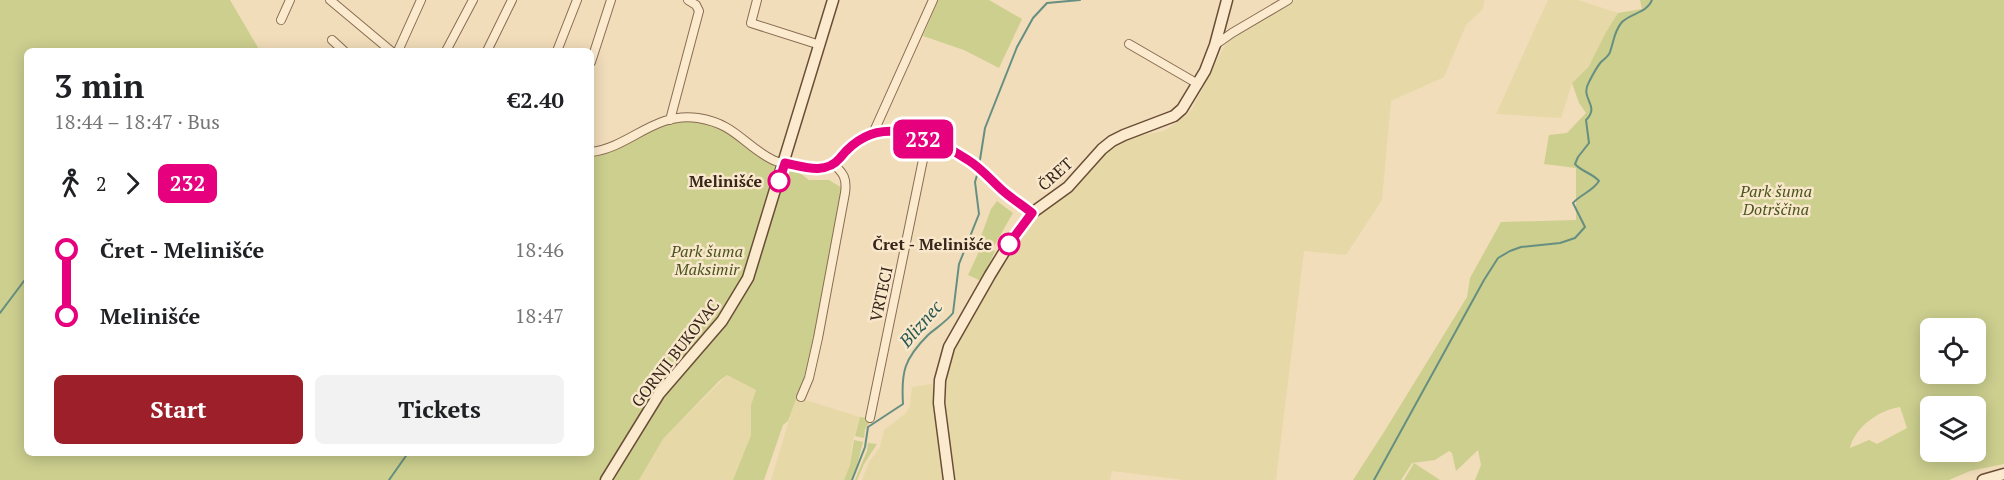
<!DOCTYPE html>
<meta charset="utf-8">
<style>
:root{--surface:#fff;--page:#f2f2f2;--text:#202124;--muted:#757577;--accent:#9c1f29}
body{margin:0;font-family:"PT Serif",serif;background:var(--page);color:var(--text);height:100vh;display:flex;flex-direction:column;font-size:22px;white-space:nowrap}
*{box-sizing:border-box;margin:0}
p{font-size:20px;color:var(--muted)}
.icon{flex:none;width:33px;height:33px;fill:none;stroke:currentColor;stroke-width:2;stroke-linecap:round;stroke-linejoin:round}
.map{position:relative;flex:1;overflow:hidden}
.sheet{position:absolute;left:24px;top:48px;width:570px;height:408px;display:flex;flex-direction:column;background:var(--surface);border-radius:9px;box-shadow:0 3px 15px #0003}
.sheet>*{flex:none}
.badge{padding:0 12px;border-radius:9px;font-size:21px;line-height:39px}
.buttons{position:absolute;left:1920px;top:318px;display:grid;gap:12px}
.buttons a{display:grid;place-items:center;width:66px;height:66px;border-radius:9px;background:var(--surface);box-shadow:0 3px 15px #0003;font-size:30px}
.map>.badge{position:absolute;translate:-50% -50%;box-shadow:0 0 0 3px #fff}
.legs{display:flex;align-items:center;gap:9px;height:66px;padding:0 30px;font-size:20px}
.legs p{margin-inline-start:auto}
.headline{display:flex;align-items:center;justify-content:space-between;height:102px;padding:0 30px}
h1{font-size:33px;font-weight:600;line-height:45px}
.primary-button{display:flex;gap:12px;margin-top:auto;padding:12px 30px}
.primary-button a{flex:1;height:69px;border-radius:9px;background:var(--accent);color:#fff;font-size:24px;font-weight:600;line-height:69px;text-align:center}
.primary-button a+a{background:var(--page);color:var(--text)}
ul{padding:0 30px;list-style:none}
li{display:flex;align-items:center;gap:21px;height:66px;font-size:22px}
li i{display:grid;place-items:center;width:9px;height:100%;margin:0 8px;background:currentColor}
li i::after{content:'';width:15px;height:15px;margin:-8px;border:4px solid;border-radius:50%;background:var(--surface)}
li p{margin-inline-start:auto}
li:first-child i{background:linear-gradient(#0000 50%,currentColor 0)}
li:last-child i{background:linear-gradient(currentColor 50%,#0000 0)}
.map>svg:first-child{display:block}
</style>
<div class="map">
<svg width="2004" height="480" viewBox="0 0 2004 480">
<rect width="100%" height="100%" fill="#f1ddba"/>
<path fill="#e7d8a7" d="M 1295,0 L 1484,0 L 1483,9 L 1466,25 L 1444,77 L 1391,101 L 1382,200 L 1346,255 L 1304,251 L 1276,480 L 1184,480 L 1112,471 L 1110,480 L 954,480 L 945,400 L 947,367 L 953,351 L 1016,240 L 1039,213 L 1109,149 L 1119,142 L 1134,137 L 1164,131 L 1187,115 L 1192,109 L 1225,45 L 1235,36 Z
M 1548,0 L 1578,0 L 1618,13 L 1606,32 L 1591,63 L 1572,83 L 1561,118 L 1496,114 Z
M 727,375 L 756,390 L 751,405 L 751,435 L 733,480 L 639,480 L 663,439 Z
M 932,384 L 944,480 L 862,480 L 869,462 L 880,447 L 884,430 L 905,414 L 910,406 L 912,387 Z
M 796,397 L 860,417 L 852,444 L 850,465 L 844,480 L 771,480 Z"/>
<path fill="#cccf8e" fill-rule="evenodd" d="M 0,0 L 230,0 L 260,51 L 27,51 L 27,453 L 591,453 L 591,154 L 670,123 L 681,121 L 698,121 L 722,128 L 737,136 L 775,167 L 797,171 L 809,180 L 829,180 L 842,188 L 811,358 L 788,421 L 783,425 L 764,480 L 733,480 L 751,435 L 751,405 L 756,390 L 727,375 L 719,381 L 663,439 L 639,480 L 0,480 Z
M 938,0 L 989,0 L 1022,19 L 999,68 L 964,50 L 923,36 Z
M 1640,0 L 2004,0 L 2004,464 L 1970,471 L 1949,480 L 1475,480 L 1481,465 L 1478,450 L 1456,471 L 1452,453 L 1449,451 L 1435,460 L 1412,463 L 1401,480 L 1353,480 L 1384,432 L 1467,297 L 1470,278 L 1501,222 L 1576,220 L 1576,168 L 1544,164 L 1549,135 L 1567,133 L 1586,113 L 1579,103 L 1572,83 L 1589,66 L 1606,32 L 1618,13 L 1642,9 ZM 1930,328 L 1976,328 L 1976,374 L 1930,374 ZM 1930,406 L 1976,406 L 1976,452 L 1930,452 ZM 1900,407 L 1907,428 L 1877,444 L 1869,440 L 1850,448 C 1855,427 1879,410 1900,407 Z
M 997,201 L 1013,213 L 994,246 L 980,239 L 991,209 Z
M 982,245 L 995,251 L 981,281 L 968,275 Z
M 860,417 L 866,418 L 870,422 L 865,429 L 864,438 L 855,436 Z
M 854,440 L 863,442 L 857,465 L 851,480 L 844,480 L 850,465 Z
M 868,443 L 877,444 L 864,464 L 857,480 L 855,480 L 867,451 Z
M 1414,463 L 1440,480 L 1404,480 Z"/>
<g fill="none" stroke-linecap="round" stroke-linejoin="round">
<path stroke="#668f82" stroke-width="2" d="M 979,166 L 985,128 L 1017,47 L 1033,18 L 1047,3 L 1080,0
M 0,313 L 27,277
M 389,480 L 408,453
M 852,480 L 865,447 L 868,427 L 903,404 C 901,372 904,359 928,335 C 936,328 946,322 953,313 L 959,264 L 979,214 L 975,182 L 978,172
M 1374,480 L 1484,280 L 1498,258 L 1510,251 L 1521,247 L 1560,243 L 1575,238 L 1585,227 L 1573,203 C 1581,194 1593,191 1599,181 C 1592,173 1582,172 1575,164 L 1578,157 L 1589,143 L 1586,120 C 1601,105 1579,99 1589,82 C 1592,76 1596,68 1601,62 C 1604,59 1609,56 1610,52 C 1614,41 1614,31 1622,22 C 1631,13 1647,13 1652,0"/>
<g stroke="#896c53" stroke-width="10">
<path id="street" d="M 330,0 L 391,51
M 757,0 L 751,23 L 820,45
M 281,20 L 290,0
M 332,40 L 344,51
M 1129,44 L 1198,84
M 1215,45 L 1232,33 L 1288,0
M 398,51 L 421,0
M 446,51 L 473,0
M 487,51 L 512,0
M 557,51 L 577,0
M 591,62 L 611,0
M 670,120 L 699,11 L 696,5 L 688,0
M 876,133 L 875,129 L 933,0
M 591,152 C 629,148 655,111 698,118 C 736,124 743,145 773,160 C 781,164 807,169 817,169 C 840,168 849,142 870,135 C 901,124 942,143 968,160 C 981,169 991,180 1003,190 C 1011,198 1022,205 1032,213
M 801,397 L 809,378 L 818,338 L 845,193 C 847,179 844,173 833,164
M 870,418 L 927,140"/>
</g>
<g stroke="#6a4d37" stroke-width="13">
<path id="secondary" d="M 606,480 L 659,394 L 722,321 L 748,278 L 833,0
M 949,480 L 939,403 L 940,380 L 949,347 L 990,275 L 1009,244 L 1032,213 L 1068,187 L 1102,149 L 1112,141 L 1124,135 L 1174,116 L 1182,109 L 1205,71 L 1215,45 L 1227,0
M 1983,480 L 2004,474"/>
</g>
<use href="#street" stroke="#fbeace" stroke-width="8"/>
<use href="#secondary" stroke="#fbeace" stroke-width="10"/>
</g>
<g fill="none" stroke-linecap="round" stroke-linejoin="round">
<g stroke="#fff" stroke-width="14">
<path id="line-1" d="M 779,181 L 785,163 C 804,167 826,175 840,158 C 847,149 855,142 865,137 C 896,121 941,142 968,160 C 981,168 991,180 1002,190 C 1011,198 1022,205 1032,213 L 1009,244"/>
</g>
<use href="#line-1" stroke="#e6007e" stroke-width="9"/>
</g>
<g fill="#fff" stroke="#e6007e" stroke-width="3">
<circle cx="779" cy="181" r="10"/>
<circle cx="1009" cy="244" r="10"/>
</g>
<g text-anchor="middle" stroke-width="5" stroke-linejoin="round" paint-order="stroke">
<g font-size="16" fill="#36251a" stroke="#f8e7ca">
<text transform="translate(1055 174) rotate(-42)" y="6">ČRET</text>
<text transform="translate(881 294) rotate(-78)" y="6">VRTECI</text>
<text transform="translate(675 353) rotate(-52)" y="6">GORNJI BUKOVAC</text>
</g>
<g font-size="16" font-weight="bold" fill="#36251a" stroke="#f8e7ca" text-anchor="end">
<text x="762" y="187">Melinišće</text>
<text x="992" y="250">Čret - Melinišće</text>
</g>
<g font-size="16" font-style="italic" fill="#4b551f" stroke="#f8e7ca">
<text x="1776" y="197">Park šuma<tspan x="1776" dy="18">Dotrščina</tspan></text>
<text x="707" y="257">Park šuma<tspan x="707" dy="18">Maksimir</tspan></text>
</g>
<g font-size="18" font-style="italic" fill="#275851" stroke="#f8e7ca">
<text transform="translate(921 324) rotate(-49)" y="6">Bliznec</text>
</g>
</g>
</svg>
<div class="buttons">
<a><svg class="icon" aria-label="locate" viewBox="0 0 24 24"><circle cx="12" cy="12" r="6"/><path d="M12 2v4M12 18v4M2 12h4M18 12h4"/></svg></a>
<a><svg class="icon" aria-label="layers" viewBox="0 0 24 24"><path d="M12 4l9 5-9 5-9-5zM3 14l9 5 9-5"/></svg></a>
</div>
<b class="badge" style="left:923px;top:139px;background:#e6007e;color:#fff">232</b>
<section class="sheet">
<div class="headline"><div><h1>3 min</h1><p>18:44 – 18:47 · Bus</p></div><b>€2.40</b></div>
<div class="legs"><svg class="icon" aria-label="walk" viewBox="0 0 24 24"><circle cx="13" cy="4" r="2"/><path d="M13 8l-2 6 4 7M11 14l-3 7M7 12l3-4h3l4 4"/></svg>2<svg class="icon" aria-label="forward" viewBox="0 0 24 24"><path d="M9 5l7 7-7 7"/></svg><b class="badge" style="background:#e6007e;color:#fff">232</b></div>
<ul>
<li><i style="color:#e6007e"></i><b>Čret - Melinišće</b><p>18:46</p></li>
<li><i style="color:#e6007e"></i><b>Melinišće</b><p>18:47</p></li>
</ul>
<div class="primary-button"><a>Start</a><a>Tickets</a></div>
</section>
</div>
